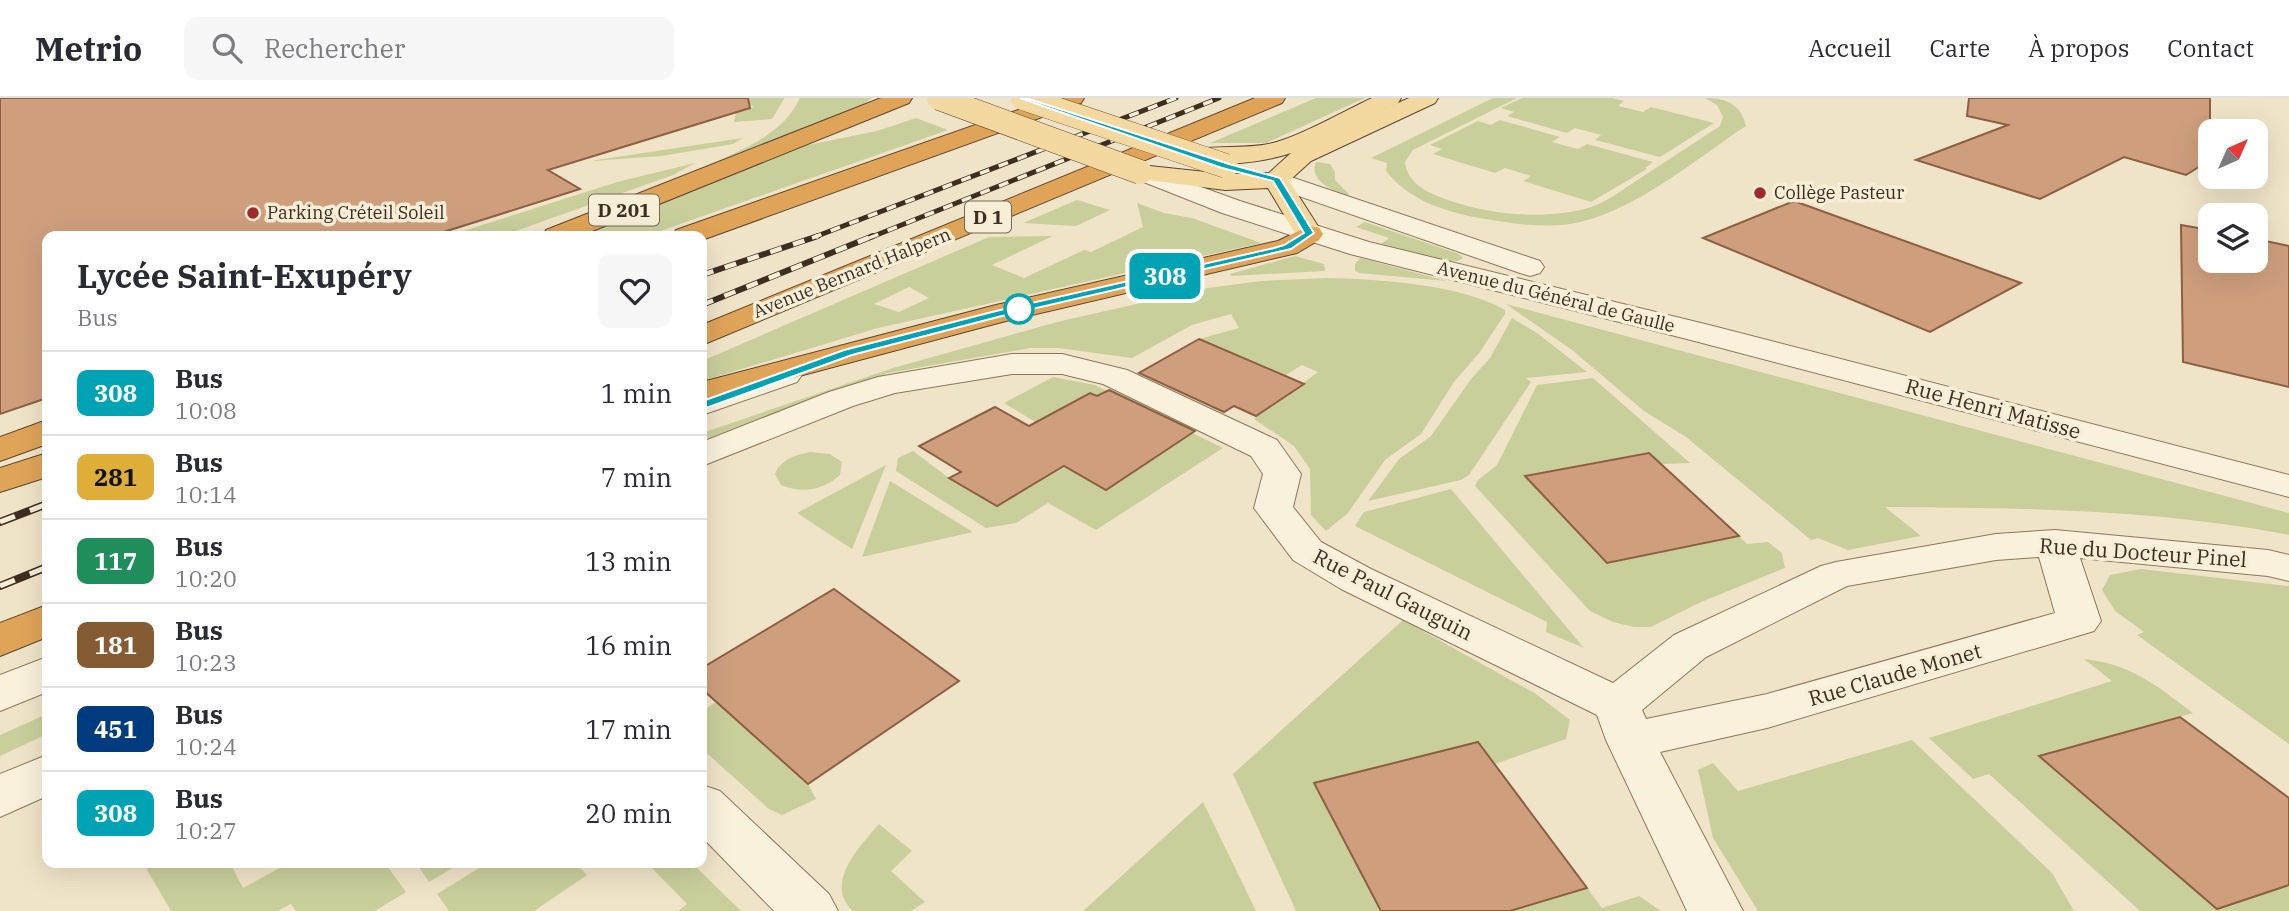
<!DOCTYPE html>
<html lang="fr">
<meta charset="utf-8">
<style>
:root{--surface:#fff;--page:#f7f7f7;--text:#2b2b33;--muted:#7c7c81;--line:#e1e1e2}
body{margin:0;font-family:"IBM Plex Serif",serif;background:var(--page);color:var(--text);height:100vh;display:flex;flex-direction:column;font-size:26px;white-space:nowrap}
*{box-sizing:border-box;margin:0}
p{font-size:23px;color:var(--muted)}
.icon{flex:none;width:38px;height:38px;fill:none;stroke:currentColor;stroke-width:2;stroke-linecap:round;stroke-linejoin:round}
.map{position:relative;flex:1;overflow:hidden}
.drawer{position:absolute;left:42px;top:133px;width:665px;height:637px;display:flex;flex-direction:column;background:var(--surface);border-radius:14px;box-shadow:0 7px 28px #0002}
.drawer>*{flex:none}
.badge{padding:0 14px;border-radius:10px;font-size:24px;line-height:46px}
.needle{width:46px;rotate:45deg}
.controls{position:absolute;left:2198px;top:21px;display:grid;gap:14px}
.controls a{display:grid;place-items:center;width:70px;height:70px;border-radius:14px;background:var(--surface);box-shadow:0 7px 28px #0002;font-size:35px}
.map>.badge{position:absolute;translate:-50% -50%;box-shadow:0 0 0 4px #fff}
.round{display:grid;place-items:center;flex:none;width:74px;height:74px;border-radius:14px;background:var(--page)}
.headline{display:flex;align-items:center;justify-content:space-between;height:119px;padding:0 35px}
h1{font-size:33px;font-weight:700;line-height:52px}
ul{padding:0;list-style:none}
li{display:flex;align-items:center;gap:21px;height:84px;padding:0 35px;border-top:2px solid var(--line)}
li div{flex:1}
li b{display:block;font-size:26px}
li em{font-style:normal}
li .badge{min-width:77px;font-weight:700;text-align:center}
header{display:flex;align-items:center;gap:42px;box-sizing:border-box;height:98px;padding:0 35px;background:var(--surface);border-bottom:2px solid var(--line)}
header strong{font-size:33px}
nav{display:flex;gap:38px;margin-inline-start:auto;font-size:24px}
.search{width:490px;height:63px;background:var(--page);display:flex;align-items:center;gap:18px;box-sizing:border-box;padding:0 24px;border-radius:14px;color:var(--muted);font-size:26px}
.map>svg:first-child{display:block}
</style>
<header>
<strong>Metrio</strong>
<div class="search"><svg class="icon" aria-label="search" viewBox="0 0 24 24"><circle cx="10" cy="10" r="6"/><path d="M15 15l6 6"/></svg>Rechercher</div>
<nav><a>Accueil</a><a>Carte</a><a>À propos</a><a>Contact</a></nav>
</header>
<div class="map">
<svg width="2289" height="813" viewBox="0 0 2289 813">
<rect width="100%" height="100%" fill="#f0e4c8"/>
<path fill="#c9cf9b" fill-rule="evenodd" d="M 738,0 L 784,0 L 784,1 L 772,21 L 734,24 L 736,15 L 754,9 Z
M 800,0 L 872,0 L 858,10 L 699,76 L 701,70 C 737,54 783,38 800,0 Z
M 1316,0 L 1365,0 L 1266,45 L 1210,45 Z
M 1493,0 L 1517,0 L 1413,52 L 1405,64 C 1407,87 1431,96 1451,103 C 1493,117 1544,122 1588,110 C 1606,105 1623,91 1639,81 C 1666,63 1693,46 1720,28 L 1723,19 L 1717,7 L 1705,0 C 1726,0 1741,6 1746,28 C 1696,61 1639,110 1580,124 C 1546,132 1508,125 1474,119 C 1440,112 1408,101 1386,73 L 1387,65 L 1371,60 Z
M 1522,0 L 1612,0 L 1624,3 L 1618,8 L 1643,14 L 1651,9 L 1714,25 L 1660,59 L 1595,42 L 1601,37 L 1575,30 L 1567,35 L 1507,18 L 1514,14 L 1501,10 Z
M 916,20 L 948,32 L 646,138 L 579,138 L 803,48 L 877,33 Z
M 1500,22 L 1560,39 L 1552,44 L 1578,51 L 1587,46 L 1653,64 L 1645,70 L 1647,71 L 1591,104 L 1523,83 L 1531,78 L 1505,70 L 1495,75 L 1433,56 L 1442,51 L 1430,47 L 1478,23 L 1491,27 Z
M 743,40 L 733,46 L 662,58 L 590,63 Z
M 1316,64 L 1330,66 L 1335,74 L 1335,82 L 1349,96 L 1347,98 C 1333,93 1308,82 1316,64 Z
M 695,65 L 673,77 L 502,138 L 448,138 L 617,84 Z
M 1077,102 L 1110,112 L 1076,128 L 1023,125 Z
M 1137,105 L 1164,115 L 1192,120 L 1261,145 L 878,230 L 702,283 L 702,263 L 989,139 L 1053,138 L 992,167 L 1024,180 L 1084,152 L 1091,154 L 1143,129 ZM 909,189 L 929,200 L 899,214 L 874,206 Z
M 1365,124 L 1459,156 L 1463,160 L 1458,163 L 1447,163 L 1381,146 L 1389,140 L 1356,129 Z
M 1295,158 L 1324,166 L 1325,173 L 1232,178 L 1230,176 Z
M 1360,160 L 1447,183 L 1359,175 L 1355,173 L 1355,166 Z
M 1326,180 C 1377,181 1461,186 1505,212 L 1505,216 L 1480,254 L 1454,284 L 1421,336 L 1385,362 L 1348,415 L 1326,433 L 1311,417 L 1310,371 L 1294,348 L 1254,321 L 1318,274 L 1302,267 L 1284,278 L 1199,241 L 1239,230 L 1231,216 L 1192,227 L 1132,260 L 1058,250 L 1031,250 L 888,275 L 702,342 L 702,335 L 893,270 L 1061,223 L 1208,190 L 1261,183 Z
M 1506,206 L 2289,415 L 2289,437 C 2156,411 2020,410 1885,409 L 1921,438 L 1848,452 L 1818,440 L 1811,442 L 1686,339 L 1644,313 L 1572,252 Z
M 1512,220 L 1537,235 L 1587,274 L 1526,280 L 1531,284 L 1469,377 L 1461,382 L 1368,403 L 1399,361 L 1431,338 L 1471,281 L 1490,260 Z
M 1053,279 L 1095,287 L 1223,350 L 1096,432 L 1048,405 L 1016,425 L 986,430 L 896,373 L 898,360 L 913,353 L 949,380 L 998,408 L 1065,369 L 1137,319 L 1090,295 L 1035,324 L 1004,305 Z
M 1593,280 L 1690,365 L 1662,366 L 1649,355 L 1526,378 L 1606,465 L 1739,438 L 1747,446 L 1768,444 L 1782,455 L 1785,470 L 1701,504 L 1651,529 L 1634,529 L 1613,524 L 1590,513 L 1475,388 L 1477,383 L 1497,367 L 1537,287 Z
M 810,354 L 830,356 L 842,364 L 840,377 C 823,392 802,396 781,387 L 775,376 C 781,361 796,357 810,354 Z
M 886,367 L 852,451 L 797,415 Z
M 890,383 L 973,434 L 862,459 Z
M 1451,391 L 1584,550 L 1546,534 L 1547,524 L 1355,428 L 1364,414 Z
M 2141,471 L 2289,488 L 2289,646 L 2137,537 L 2144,534 L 2115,513 L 2102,492 L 2110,477 Z
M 1403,522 L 1536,596 L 1570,622 L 1566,641 L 1495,666 L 1478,644 L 1314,685 L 1381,813 L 1296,813 L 1233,676 Z
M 2084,561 C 2132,566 2157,588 2193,615 L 2039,659 L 2217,811 L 2289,787 L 2289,813 L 2140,813 L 1989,676 L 1973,681 L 1929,640 L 2112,583 Z
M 716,604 L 808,686 L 816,701 L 782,717 L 769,711 L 702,651 L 703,613 Z
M 47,616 L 47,636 L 0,658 L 0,637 Z
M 1912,642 L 2052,775 L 2074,813 L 1758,813 L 1713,740 L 1698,672 L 1713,665 L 1738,693 Z
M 1203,704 L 1256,813 L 1083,813 Z
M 879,726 L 912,753 L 891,773 L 925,804 L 911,813 L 853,813 C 823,786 860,748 879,726 Z
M 143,765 L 230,765 L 243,790 L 289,765 L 385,765 L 406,794 L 375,813 L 296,813 L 291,806 L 278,813 L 171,813 Z
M 416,765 L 461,765 L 429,784 Z
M 487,765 L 575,765 L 587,777 L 534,813 L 449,813 L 437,796 Z
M 692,765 L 741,813 L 678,813 L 687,806 L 648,766 Z
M 1587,790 L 1602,810 L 1639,798 L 1661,813 L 1510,813 Z"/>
<path fill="#cf9f7d" stroke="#8d5f41" stroke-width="2" d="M 0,0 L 748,0 L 750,10 L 548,72 L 580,91 L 431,138 L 47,138 L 47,300 L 0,316 Z
M 1969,0 L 2210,0 L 2210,62 L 2186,77 L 2124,59 L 2040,101 L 1916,62 L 2008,27 L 1967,18 Z
M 1794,103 L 2021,185 L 1930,234 L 1703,140 Z
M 2181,127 L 2210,132 L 2210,163 L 2256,163 L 2256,141 L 2289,148 L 2289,289 L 2183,264 Z
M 1199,241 L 1304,286 L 1256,318 L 1234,308 L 1224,314 L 1139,275 Z
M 1109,292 L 1195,333 L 1106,392 L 1064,368 L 997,408 L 949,380 L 961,374 L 919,348 L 995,309 L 1029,328 L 1090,295 L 1097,298 Z
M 1649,355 L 1739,438 L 1607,465 L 1525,378 Z
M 834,491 L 959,583 L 808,686 L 702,591 L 702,570 Z
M 2180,619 L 2289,700 L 2289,787 L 2217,811 L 2039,658 Z
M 1478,644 L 1587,790 L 1510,813 L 1381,813 L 1314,685 Z"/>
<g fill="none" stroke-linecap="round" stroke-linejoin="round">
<g stroke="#8d765c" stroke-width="2">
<path id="minor" d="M 1140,67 L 1240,103 L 1369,144 L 1709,227 L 2289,377 L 2289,399 L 1687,241 L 1350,156 L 1222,115 L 1131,79 L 1128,74 L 1131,69 Z
M 1276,74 L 1540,163 L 1544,169 L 1540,175 L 1530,178 L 1520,175 L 1267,87 L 1263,82 L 1267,77 Z
M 1012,256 L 1062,256 L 1127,272 L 1277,342 L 1301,376 L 1293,409 L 1321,444 L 1371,471 L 1613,585 L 1674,537 L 1821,468 L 1836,464 L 1996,436 L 2055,432 L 2268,452 L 2289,457 L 2289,483 L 2268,478 L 2080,460 L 2101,523 L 2094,533 L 1767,630 L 1660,654 L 1743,813 L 1687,813 L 1606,642 L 1597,617 L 1341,491 L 1293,462 L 1254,410 L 1263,376 L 1251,358 L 1103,286 L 1062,276 L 1012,276 L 895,295 L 853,308 L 702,368 L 702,344 L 829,294 L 878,279 ZM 2039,459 L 2055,515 L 1767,596 L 1646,621 L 1642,612 L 1706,559 L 1847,488 L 1996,462 Z
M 785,267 L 797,270 L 802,277 L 797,284 L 702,317 L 702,295 Z
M 47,559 L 47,594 L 0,613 L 0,577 Z
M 47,657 L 47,698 L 0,719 L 0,676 Z
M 702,687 L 720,693 L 829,796 L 838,813 L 774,813 L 702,739 Z"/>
</g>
<g stroke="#5b4430" stroke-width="2">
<path id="major" d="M 1372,0 L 1401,0 L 1398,5 L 1361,22 L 1409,0 L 1438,0 L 1435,5 L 1311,63 L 1289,83 L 1323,136 L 1319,142 L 1309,144 L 1299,142 L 1268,90 L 1225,92 L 1140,81 L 1131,79 L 1128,74 L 1131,69 L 1140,67 L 1225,76 L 1269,75 L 1291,55 C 1266,64 1214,70 1187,63 L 1184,58 L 1187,53 C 1215,46 1245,52 1273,45 C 1301,38 1344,13 1372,0 Z"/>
</g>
<g stroke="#5b4430" stroke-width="2">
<path id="highway" d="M 881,0 L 912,0 L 909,5 L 580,138 L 542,138 L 546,132 Z
M 1052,0 L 1084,0 L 1081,5 L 702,142 L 702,138 L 672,138 L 676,132 Z
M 1255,0 L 1285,0 L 1282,5 L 702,247 L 702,227 Z
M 1309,128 L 1319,130 L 1323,136 L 1319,142 L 1297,155 L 1002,224 L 702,304 L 702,284 L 996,207 L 1278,143 Z
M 47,322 L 47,346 L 0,363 L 0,339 Z
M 47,355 L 47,379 L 0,394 L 0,370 Z
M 47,507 L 47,539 L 0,558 L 0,525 Z"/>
</g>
<use href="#minor" fill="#faf1dc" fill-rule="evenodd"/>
<use href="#major" fill="#f3d9a0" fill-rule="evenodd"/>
<use href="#highway" fill="#e0a458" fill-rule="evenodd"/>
<g stroke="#3d2e20" stroke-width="5">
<path id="rail-far2" d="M 812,140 L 1176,0
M 869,140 L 1219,0"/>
</g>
<g stroke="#3d2e20" stroke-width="6">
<path id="rail-far1" d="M 702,177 L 818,138
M 702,207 L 873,138"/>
</g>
<g stroke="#3d2e20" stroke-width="8">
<path id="rail" d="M 0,424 L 47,406
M 0,488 L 47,469"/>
</g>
<use href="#rail-far2" stroke="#f7eed8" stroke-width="3.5" stroke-dasharray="10" stroke-linecap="butt"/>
<use href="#rail-far1" stroke="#f7eed8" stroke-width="4.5" stroke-dasharray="12" stroke-linecap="butt"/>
<use href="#rail" stroke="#f7eed8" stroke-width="5" stroke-dasharray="16" stroke-linecap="butt"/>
<g stroke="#5b4430" stroke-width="25" stroke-linecap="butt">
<path id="major-bridge" d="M 939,0 L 1140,74
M 1023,0 L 1226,68"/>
</g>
<use href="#major-bridge" stroke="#f3d9a0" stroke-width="24"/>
</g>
<path fill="#00a3b4" stroke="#fff" stroke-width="2" d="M 1020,0 L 1026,0 L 1229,66 L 1280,80 L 1314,135 L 1291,151 L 998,219 L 852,257 L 706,310 L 697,310 L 697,305 L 844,252 L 996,213 L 1274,150 L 1284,147 L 1304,135 L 1273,83 L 1222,70 Z"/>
<g fill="#9e2a2b" stroke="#f7eed8" stroke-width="2.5">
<circle cx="1760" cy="95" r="7"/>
<circle cx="253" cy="115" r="7"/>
</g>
<circle fill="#fff" stroke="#00a3b4" stroke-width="3.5" cx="1019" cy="211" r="14"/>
<g text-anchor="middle" stroke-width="7" stroke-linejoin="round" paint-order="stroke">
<g font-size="18" fill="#3d2e20" stroke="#f7eed8" text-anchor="start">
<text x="1774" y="101">Collège Pasteur</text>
<text x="267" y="121">Parking Créteil Soleil</text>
</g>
<g font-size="18" fill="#3d2e20" stroke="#f7eed8">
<text transform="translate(852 175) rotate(-22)" y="6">Avenue Bernard Halpern</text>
<text transform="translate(1556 199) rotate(14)" y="6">Avenue du Général de Gaulle</text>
</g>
<g fill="#f7eed8" stroke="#756857" stroke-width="2">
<rect x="589" y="96.5" width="70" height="31" rx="5"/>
<rect x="965" y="103.5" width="46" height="31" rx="5"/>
</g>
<g font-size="19" font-weight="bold" fill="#3d2e20">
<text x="624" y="119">D 201</text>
<text x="988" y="126">D 1</text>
</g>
<g font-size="21" fill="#3d2e20" stroke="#f7eed8">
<text transform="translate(1993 311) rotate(15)" y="7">Rue Henri Matisse</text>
<text transform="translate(2143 455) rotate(4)" y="7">Rue du Docteur Pinel</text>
<text transform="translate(1393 497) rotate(27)" y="7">Rue Paul Gauguin</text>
<text transform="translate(1895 577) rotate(-16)" y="7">Rue Claude Monet</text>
</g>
</g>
</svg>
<div class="controls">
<a><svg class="needle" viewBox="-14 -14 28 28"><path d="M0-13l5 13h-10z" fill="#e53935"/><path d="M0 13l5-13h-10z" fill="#7c7c81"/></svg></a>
<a><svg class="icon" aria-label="layers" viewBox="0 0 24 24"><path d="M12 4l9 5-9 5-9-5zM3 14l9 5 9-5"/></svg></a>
</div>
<b class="badge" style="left:1165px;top:178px;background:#00a3b4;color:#fff">308</b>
<section class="drawer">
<div class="headline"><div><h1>Lycée Saint-Exupéry</h1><p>Bus</p></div><a class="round"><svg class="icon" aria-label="heart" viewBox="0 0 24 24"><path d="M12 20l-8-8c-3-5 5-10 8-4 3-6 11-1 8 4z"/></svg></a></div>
<ul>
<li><span class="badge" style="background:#00a3b4;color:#fff">308</span><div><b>Bus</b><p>10:08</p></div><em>1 min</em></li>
<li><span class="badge" style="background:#dfae39;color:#111">281</span><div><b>Bus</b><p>10:14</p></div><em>7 min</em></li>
<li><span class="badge" style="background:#1f8e5a;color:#fff">117</span><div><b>Bus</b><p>10:20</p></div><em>13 min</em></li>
<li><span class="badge" style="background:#845b32;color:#fff">181</span><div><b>Bus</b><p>10:23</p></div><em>16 min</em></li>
<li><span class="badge" style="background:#003b80;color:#fff">451</span><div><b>Bus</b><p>10:24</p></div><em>17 min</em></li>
<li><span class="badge" style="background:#00a3b4;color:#fff">308</span><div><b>Bus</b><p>10:27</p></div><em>20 min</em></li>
</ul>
</section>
</div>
